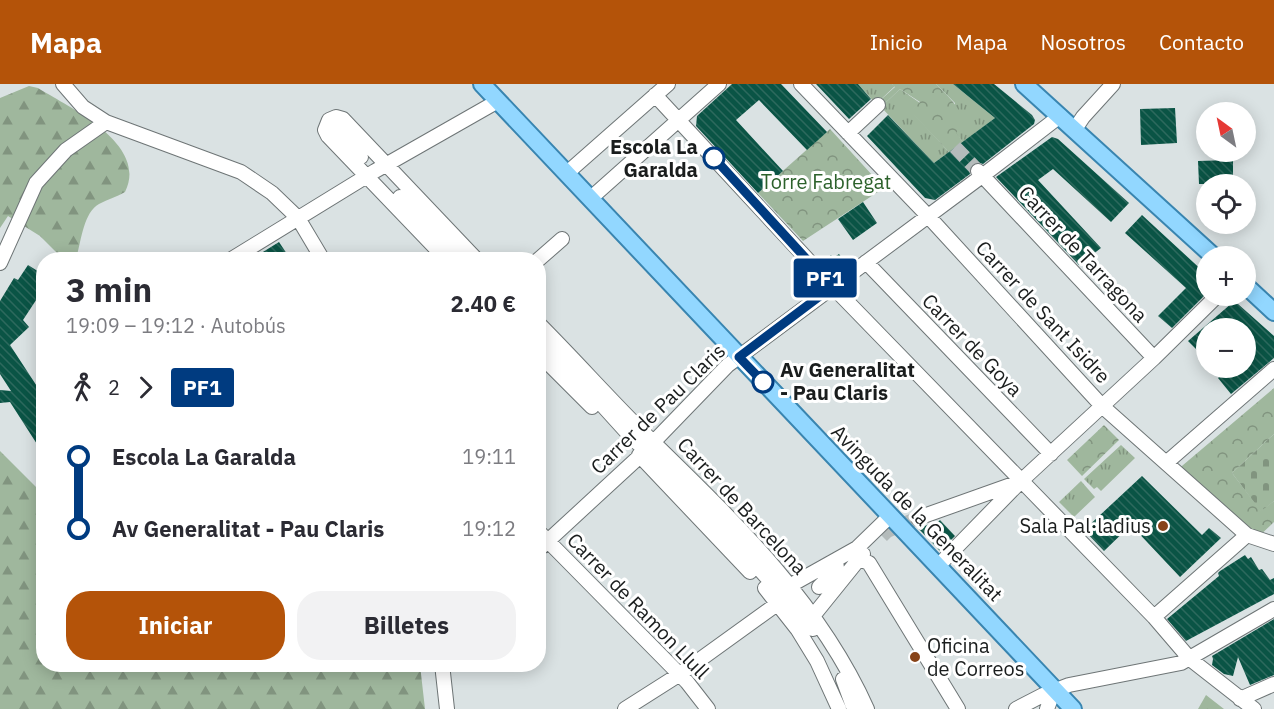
<!DOCTYPE html>
<html lang="es">
<meta charset="utf-8">
<style>
:root{--surface:#fff;--page:#f2f2f3;--text:#2b2b33;--muted:#7c7c81;--accent:#b45309}
body{margin:0;font-family:"IBM Plex Sans",sans-serif;background:var(--page);color:var(--text);height:100vh;display:flex;flex-direction:column;font-size:22px;white-space:nowrap}
*{box-sizing:border-box;margin:0}
p{font-size:20px;color:var(--muted)}
.icon{flex:none;width:33px;height:33px;fill:none;stroke:currentColor;stroke-width:2;stroke-linecap:round;stroke-linejoin:round}
.map{position:relative;flex:1;overflow:hidden}
.drawer{position:absolute;left:36px;top:168px;width:510px;height:420px;display:flex;flex-direction:column;background:var(--surface);border-radius:24px;box-shadow:0 3px 15px #0003}
.drawer>*{flex:none}
.badge{padding:0 12px;border-radius:4px;font-size:21px;line-height:39px}
.needle{width:39px;rotate:327deg}
.tools{position:absolute;left:1196px;top:18px;display:grid;gap:12px}
.tools a{display:grid;place-items:center;width:60px;height:60px;border-radius:50%;background:var(--surface);box-shadow:0 3px 15px #0003;font-size:30px}
.map>.badge{position:absolute;translate:-50% -50%;box-shadow:0 0 0 3px #fff}
.legs{display:flex;align-items:center;gap:9px;height:66px;padding:0 30px;font-size:20px}
.legs p{margin-inline-start:auto}
.headline{display:flex;align-items:center;justify-content:space-between;height:102px;padding:0 30px}
h1{font-size:33px;font-weight:700;line-height:45px}
.button{display:flex;gap:12px;margin-top:auto;padding:12px 30px}
.button a{flex:1;height:69px;border-radius:24px;background:var(--accent);color:#fff;font-size:24px;font-weight:700;line-height:69px;text-align:center}
.button a+a{background:var(--page);color:var(--text)}
ul{padding:0 30px;list-style:none}
li{display:flex;align-items:center;gap:21px;height:72px;font-size:22px}
li i{display:grid;place-items:center;width:9px;height:100%;margin:0 8px;background:currentColor}
li i::after{content:'';width:15px;height:15px;margin:-8px;border:4px solid;border-radius:50%;background:var(--surface)}
li p{margin-inline-start:auto}
li:first-child i{background:linear-gradient(#0000 50%,currentColor 0)}
li:last-child i{background:linear-gradient(currentColor 50%,#0000 0)}
header{display:flex;align-items:center;gap:36px;box-sizing:border-box;height:84px;padding:0 30px;background:var(--accent);color:#fff}
header strong{font-size:28px}
nav{display:flex;gap:33px;margin-inline-start:auto;font-size:21px}
.map>svg:first-child{display:block}
</style>
<header>
<strong>Mapa</strong>
<nav><a>Inicio</a><a>Mapa</a><a>Nosotros</a><a>Contacto</a></nav>
</header>
<div class="map">
<svg width="1274" height="625" viewBox="0 0 1274 625">
<defs>
<pattern id="grass-tufts" width="24" height="20" patternUnits="userSpaceOnUse" patternTransform="scale(1.5)"><rect width="24" height="20" fill="#9fb79d"/><path d="M3 7l-1-3M5 7V3M7 7l1-3M15 17l-1-3M17 17v-4M19 17l1-3" fill="none" stroke="#81947f"/></pattern>
<pattern id="forest-firs" width="22" height="20" patternUnits="userSpaceOnUse" patternTransform="scale(1.5)"><rect width="22" height="20" fill="#9fb79d"/><path d="M5 1l3.5 6h-7zM16 11l3.5 6h-7z" fill="#81947f"/></pattern>
<pattern id="cemetery-stones" width="16" height="16" patternUnits="userSpaceOnUse" patternTransform="scale(1.5)"><rect width="16" height="16" fill="#9fb79d"/><path d="M2 7V4a2 2 0 0 1 4 0v3zM10 15v-3a2 2 0 0 1 4 0v3z" fill="#81947f"/></pattern>
<pattern id="park-crowns" width="20" height="18" patternUnits="userSpaceOnUse" patternTransform="scale(1.5)"><rect width="20" height="18" fill="#9fb79d"/><path d="M2 6a3 3 0 1 1 6 0M12 15a3 3 0 1 1 6 0" fill="none" stroke="#81947f"/></pattern>
<pattern id="building-back-hatch" width="6" height="6" patternUnits="userSpaceOnUse" patternTransform="scale(1.5)"><rect width="6" height="6" fill="#0a5445"/><path d="M-1 5l2 2M0 0l6 6M5-1l2 2" fill="none" stroke="#2d695d"/></pattern>
</defs>
<rect width="100%" height="100%" fill="#dae2e3"/>
<path fill="url(#grass-tufts)" d="M 858,0 L 892,0 L 895,2 L 876,20 Z
M 936,0 L 953,0 L 995,34 L 963,58 L 955,49 L 955,19 Z
M 900,5 L 920,19 L 911,27 L 949,68 L 934,79 L 881,23 Z
M 1121,361 L 1135,374 L 1101,407 L 1097,403 L 1094,405 L 1084,395 Z
M 1081,397 L 1095,413 L 1074,433 L 1059,418 Z"/>
<path fill="url(#forest-firs)" d="M 29,2 L 38,4 C 70,24 149,60 125,108 C 117,113 108,115 99,120 C 83,129 81,159 76,175 L 63,175 L 40,152 L 8,132 L 0,144 L 0,14 Z
M 0,367 L 43,410 L 44,580 L 420,581 L 425,625 L 0,625 Z"/>
<path fill="url(#cemetery-stones)" d="M 1274,350 L 1274,417 L 1261,428 L 1232,389 Z"/>
<path fill="url(#park-crowns)" d="M 892,0 L 936,0 C 949,14 971,30 956,49 L 963,58 L 949,68 L 910,27 L 920,18 L 900,5 L 881,23 L 876,20 L 895,3 Z
M 830,45 L 884,104 L 803,157 L 758,109 Z
M 1274,304 L 1274,350 L 1232,389 L 1261,427 L 1274,417 L 1274,438 L 1257,454 L 1176,387 Z
M 1104,341 L 1119,356 L 1082,392 L 1067,376 Z
M 1206,611 L 1224,625 L 1198,625 Z"/>
<path fill="url(#building-back-hatch)" d="M 732,0 L 781,0 L 827,48 L 807,66 L 759,16 L 736,36 L 783,87 L 758,109 L 696,42 L 697,32 Z
M 816,0 L 858,0 L 871,15 L 849,35 Z
M 953,0 L 994,0 L 1032,31 L 1035,36 L 1034,40 L 983,80 L 977,78 L 972,80 L 969,85 L 970,90 L 935,116 L 925,114 L 867,52 L 888,31 L 934,79 L 995,34 Z
M 1175,24 L 1177,59 L 1141,61 L 1140,25 Z
M 1052,53 L 1058,55 L 1129,119 L 1111,138 L 1053,85 L 1038,96 L 1101,164 L 1079,181 L 996,93 Z
M 1233,76 L 1233,100 L 1199,100 L 1198,77 Z
M 863,118 L 877,139 L 853,156 L 838,135 Z
M 1142,131 L 1206,190 L 1206,210 L 1172,244 L 1158,232 L 1186,204 L 1125,149 Z
M 279,158 L 291,176 L 250,176 Z
M 839,170 L 847,181 L 834,191 L 823,179 L 831,171 L 833,174 Z
M 28,181 L 44,191 L 44,204 L 23,236 L 29,243 L 10,261 L 44,313 L 44,371 L 10,318 L 0,319 L 0,306 L 11,307 L 0,290 L 0,217 L 14,194 L 18,196 Z
M 1232,219 L 1238,220 L 1274,252 L 1274,274 L 1231,310 L 1218,294 L 1231,284 L 1245,284 L 1245,272 L 1254,265 L 1245,256 L 1245,244 L 1206,244 L 1206,275 L 1188,257 Z
M 1142,392 L 1202,451 L 1209,444 L 1221,454 L 1180,493 L 1131,441 L 1104,467 L 1084,446 Z
M 940,436 L 955,452 L 940,467 L 919,445 L 933,438 L 935,441 Z
M 1245,471 L 1248,475 L 1251,473 L 1259,486 L 1262,485 L 1270,496 L 1274,494 L 1274,510 L 1186,557 L 1167,535 L 1219,492 L 1218,489 L 1220,487 Z
M 1274,535 L 1274,591 L 1250,601 L 1238,573 L 1233,592 L 1224,590 L 1212,581 L 1213,575 L 1212,572 Z"/>
<g fill="none" stroke-linecap="round" stroke-linejoin="round">
<path stroke="#b4bbbb" stroke-width="14" stroke-dasharray="14 7" stroke-linecap="butt" d="M 955,63 L 978,87
M 882,452 L 887,447 L 918,434"/>
<g stroke="#6e7576" stroke-width="16">
<path id="minor" d="M 63,0 L 83,23 L 106,38 L 241,88 L 272,109 L 298,134 L 323,176
M 801,0 L 928,132 L 1102,322 L 1247,451 L 1274,460
M 655,11 L 833,203 L 1154,533 L 1190,575 L 1254,625
M 332,42 L 361,73
M 1075,45 L 1083,33 L 1113,0
M 848,49 L 878,21
M 978,87 L 1154,274
M 567,89 L 668,0
M 400,113 L 464,176
M 591,114 L 719,0
M 230,176 L 375,87 L 498,17
M 447,176 L 328,52 L 325,46 L 329,36 L 336,33 L 343,35 L 477,176
M 538,176 L 562,155
M 866,178 L 1051,370
M 0,179 L 36,99 L 66,66 L 106,38
M 538,239 C 577,278 613,319 652,357 C 735,438 819,518 867,625
M 546,259 L 632,354 L 685,402 L 813,545
M 538,269 L 592,323
M 639,371 L 750,488
M 1166,379 L 1274,285
M 918,434 L 1019,398
M 538,447 L 687,598 L 708,625
M 538,466 L 640,372 L 728,281 L 982,92 L 1060,32
M 859,475 L 869,479 L 958,625
M 938,482 L 1021,397 L 1154,274 L 1217,212
M 791,501 L 857,464 L 890,432
M 819,503 L 837,485 L 836,476
M 765,504 L 798,546 L 817,577 L 839,625
M 813,532 L 863,470
M 1154,533 L 1247,451
M 442,580 L 447,625
M 843,595 L 854,625
M 1240,615 L 1274,600
M 625,625 L 680,590 L 777,520
M 1016,625 L 1043,611 L 1069,601 L 1181,579 L 1274,525
M 1047,625 L 1054,606"/>
</g>
<g stroke="#3985b0" stroke-width="20">
<path id="major" d="M 482,0 L 1073,625
M 1024,0 L 1213,172
M 1245,201 L 1274,228"/>
</g>
<use href="#minor" stroke="#fff" stroke-width="14"/>
<use href="#major" stroke="#92d7ff" stroke-width="16"/>
</g>
<g fill="none" stroke-linecap="round" stroke-linejoin="round">
<g stroke="#fff" stroke-width="14">
<path id="line-1" d="M 714,74 L 832,203 L 739,273 L 763,298"/>
</g>
<use href="#line-1" stroke="#003b80" stroke-width="9"/>
</g>
<g fill="#fff" stroke="#003b80" stroke-width="3">
<circle cx="714" cy="74" r="10"/>
<circle cx="763" cy="298" r="10"/>
</g>
<g fill="#874318" stroke="#fff" stroke-width="2">
<circle cx="1163" cy="442" r="6"/>
<circle cx="915" cy="573" r="6"/>
</g>
<g text-anchor="middle" stroke-width="6" stroke-linejoin="round" paint-order="stroke">
<g font-size="20" font-weight="bold" fill="#1a1d1d" stroke="#fff" text-anchor="end">
<text x="698" y="70">Escola La<tspan x="698" dy="23">Garalda</tspan></text>
<text x="780" y="293" text-anchor="start">Av Generalitat<tspan x="780" dy="23">- Pau Claris</tspan></text>
</g>
<g font-size="20" fill="#2c612b" stroke="#fff">
<text x="826" y="105">Torre Fabregat</text>
</g>
<g font-size="20" fill="#1a1d1d" stroke="#fff">
<text transform="translate(1083 170) rotate(47)" y="7">Carrer de Tarragona</text>
<text transform="translate(1043 228) rotate(47)" y="7">Carrer de Sant Isidre</text>
<text transform="translate(972 261) rotate(46)" y="7">Carrer de Goya</text>
<text transform="translate(658 325) rotate(-44)" y="7">Carrer de Pau Claris</text>
<text transform="translate(742 422) rotate(47)" y="7">Carrer de Barcelona</text>
<text transform="translate(917 429) rotate(46)" y="7">Avinguda de la Generalitat</text>
<text transform="translate(638 522) rotate(46)" y="7">Carrer de Ramon Llull</text>
</g>
<g font-size="20" fill="#1a1d1d" stroke="#fff" text-anchor="end">
<text x="1151" y="449">Sala Pal·ladius</text>
<text x="927" y="569" text-anchor="start">Oficina<tspan x="927" dy="23">de Correos</tspan></text>
</g>
</g>
</svg>
<div class="tools">
<a><svg class="needle" viewBox="-14 -14 28 28"><path d="M0-13l5 13h-10z" fill="#e53935"/><path d="M0 13l5-13h-10z" fill="#7c7c81"/></svg></a>
<a><svg class="icon" aria-label="locate" viewBox="0 0 24 24"><circle cx="12" cy="12" r="6"/><path d="M12 2v4M12 18v4M2 12h4M18 12h4"/></svg></a>
<a>+</a>
<a>−</a>
</div>
<b class="badge" style="left:825px;top:194px;background:#003b80;color:#fff">PF1</b>
<section class="drawer">
<div class="headline"><div><h1>3 min</h1><p>19:09 – 19:12 · Autobús</p></div><b>2.40 €</b></div>
<div class="legs"><svg class="icon" aria-label="walk" viewBox="0 0 24 24"><circle cx="13" cy="4" r="2"/><path d="M13 8l-2 6 4 7M11 14l-3 7M7 12l3-4h3l4 4"/></svg>2<svg class="icon" aria-label="forward" viewBox="0 0 24 24"><path d="M9 5l7 7-7 7"/></svg><b class="badge" style="background:#003b80;color:#fff">PF1</b></div>
<ul>
<li><i style="color:#003b80"></i><b>Escola La Garalda</b><p>19:11</p></li>
<li><i style="color:#003b80"></i><b>Av Generalitat - Pau Claris</b><p>19:12</p></li>
</ul>
<div class="button"><a>Iniciar</a><a>Billetes</a></div>
</section>
</div>
